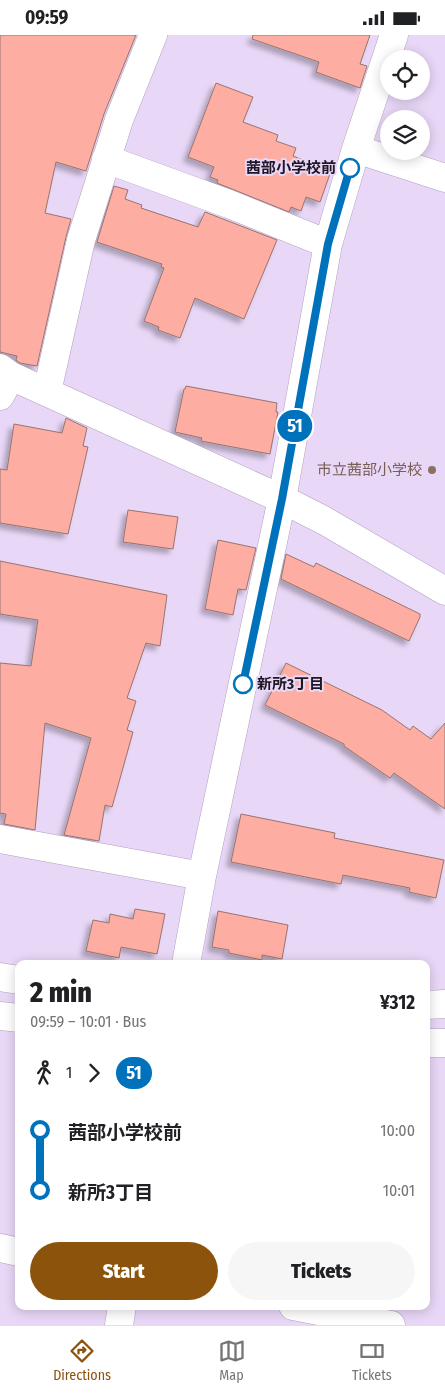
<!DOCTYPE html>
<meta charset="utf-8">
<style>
:root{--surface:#fff;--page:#f6f6f6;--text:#202124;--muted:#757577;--line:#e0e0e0;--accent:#8c530c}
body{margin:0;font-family:"Fira Sans Condensed","Noto Sans JP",sans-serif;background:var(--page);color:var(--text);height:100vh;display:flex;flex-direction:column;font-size:19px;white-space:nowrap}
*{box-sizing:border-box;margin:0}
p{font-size:16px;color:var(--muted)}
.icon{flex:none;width:28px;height:28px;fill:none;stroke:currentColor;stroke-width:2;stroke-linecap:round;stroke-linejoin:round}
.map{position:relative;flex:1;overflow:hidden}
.details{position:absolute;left:15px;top:925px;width:415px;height:350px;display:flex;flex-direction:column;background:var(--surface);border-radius:10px;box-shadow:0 2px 12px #0003}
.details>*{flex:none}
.badge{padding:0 10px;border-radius:16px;font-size:18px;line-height:32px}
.fabs{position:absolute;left:380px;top:15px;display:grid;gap:10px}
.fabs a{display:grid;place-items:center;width:50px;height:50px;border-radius:50%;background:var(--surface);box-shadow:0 2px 12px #0003;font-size:25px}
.map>.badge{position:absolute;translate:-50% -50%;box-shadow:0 0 0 2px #fff}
.legs{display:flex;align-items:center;gap:8px;height:55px;padding:0 15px;font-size:16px}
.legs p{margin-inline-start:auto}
.headline{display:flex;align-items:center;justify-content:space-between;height:85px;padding:0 15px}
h1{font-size:28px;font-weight:800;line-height:38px}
.button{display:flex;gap:10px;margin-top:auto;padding:10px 15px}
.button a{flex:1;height:58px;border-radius:30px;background:var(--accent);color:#fff;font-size:20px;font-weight:800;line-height:58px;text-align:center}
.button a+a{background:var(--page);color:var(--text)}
ul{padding:0 15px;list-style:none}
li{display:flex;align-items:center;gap:18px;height:60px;font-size:19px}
li i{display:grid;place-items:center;width:8px;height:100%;margin:0 6px;background:currentColor}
li i::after{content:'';width:12px;height:12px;margin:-6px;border:4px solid;border-radius:50%;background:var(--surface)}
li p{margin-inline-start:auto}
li:first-child i{background:linear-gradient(#0000 50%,currentColor 0)}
li:last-child i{background:linear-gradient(currentColor 50%,#0000 0)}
.status{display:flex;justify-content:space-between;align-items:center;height:35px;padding:0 25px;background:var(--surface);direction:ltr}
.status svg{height:14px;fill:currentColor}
.tabs{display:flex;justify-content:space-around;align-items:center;height:70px;border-top:1px solid var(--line);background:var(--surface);font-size:14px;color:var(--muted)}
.tabs a{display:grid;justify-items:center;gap:2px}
.tabs .active{color:var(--accent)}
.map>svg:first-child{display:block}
</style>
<div class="status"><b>09:59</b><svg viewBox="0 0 49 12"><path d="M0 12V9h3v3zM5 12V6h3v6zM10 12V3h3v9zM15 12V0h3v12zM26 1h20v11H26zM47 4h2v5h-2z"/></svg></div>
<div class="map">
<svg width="445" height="1290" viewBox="0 0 445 1290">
<defs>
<filter id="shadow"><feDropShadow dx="-4.5" dy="4.5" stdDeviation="2.5" flood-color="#0004"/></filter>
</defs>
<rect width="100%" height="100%" fill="#e8d7f7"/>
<path fill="#feada2" stroke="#98746e" filter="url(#shadow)" d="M 0,0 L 136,0 L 104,79 L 86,136 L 56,127 L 45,178 L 71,184 L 66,202 L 37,331 L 20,328 L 16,325 L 17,321 L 0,317 Z
M 253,0 L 370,0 L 360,29 L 367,31 L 360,53 L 316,37 L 319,27 L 252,4 Z
M 216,48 L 253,62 L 243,87 L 278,100 L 276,106 L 296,113 L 293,121 L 331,136 L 320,167 L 306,162 L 301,176 L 291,172 L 289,177 L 217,148 L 218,145 L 210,142 L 214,132 L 188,122 Z
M 114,151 L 128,155 L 125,164 L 142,170 L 141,173 L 198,192 L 205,177 L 277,205 L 244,284 L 195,263 L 180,303 L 158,295 L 159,292 L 144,286 L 164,233 L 161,232 L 162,229 L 97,207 Z
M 186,351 L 277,368 L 276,377 L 278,377 L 270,419 L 201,406 L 202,403 L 175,397 L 184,354 L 185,354 Z
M 66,383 L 87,393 L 83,411 L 88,412 L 68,499 L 0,488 L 0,434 L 7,435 L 14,389 L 62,398 Z
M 128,475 L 178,482 L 173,514 L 123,507 Z
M 218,505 L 256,513 L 246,555 L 238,554 L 233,580 L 205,574 Z
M 286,519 L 314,532 L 316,528 L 420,579 L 420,582 L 409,606 L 281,544 Z
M 0,526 L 167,560 L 160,611 L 146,608 L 127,663 L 136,666 L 127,695 L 133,697 L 112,772 L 105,770 L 99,806 L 64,800 L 91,703 L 45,688 L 35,795 L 4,789 L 6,779 L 0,778 L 0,628 L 31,631 L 38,585 L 0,579 Z
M 286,628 L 382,675 L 410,695 L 413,691 L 431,704 L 445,688 L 445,774 L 394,738 L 390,743 L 344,711 L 344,709 L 265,670 Z
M 241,779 L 335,798 L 334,803 L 444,825 L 436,863 L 409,857 L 410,853 L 343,840 L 341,849 L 231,827 Z
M 135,874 L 165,879 L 157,919 L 121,912 L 119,923 L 86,916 L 93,885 L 109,888 L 110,879 L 133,884 Z
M 218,876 L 288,890 L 282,924 L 262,920 L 262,925 L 229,918 L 229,915 L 212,912 Z"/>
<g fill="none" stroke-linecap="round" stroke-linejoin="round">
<g stroke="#b1a0bf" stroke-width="29">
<path id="minor" d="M 356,114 L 445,143
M 106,124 L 229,169 L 328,209
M 0,333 L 11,341 L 282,464 L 325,486 L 445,556
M 47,357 L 81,205 L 119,85 L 153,0
M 0,361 L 11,341
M 0,804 L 202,841
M 186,929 L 202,841 L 282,464 L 328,209 L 356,114 L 394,0
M 0,942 L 19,945
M 426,970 L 445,969
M 0,981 L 19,983
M 426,1008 L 445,1008
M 0,1213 L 19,1217
M 293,1271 L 391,1290
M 119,1290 L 122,1271"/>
</g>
<use href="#minor" stroke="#fff" stroke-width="28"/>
</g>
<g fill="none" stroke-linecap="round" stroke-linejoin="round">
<g stroke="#fff" stroke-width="11">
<path id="line-1" d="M 243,649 L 282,464 L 328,209 L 350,133"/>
</g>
<use href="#line-1" stroke="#0072bc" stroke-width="8"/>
</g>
<g fill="#fff" stroke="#0072bc" stroke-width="2.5">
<circle cx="350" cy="133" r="9"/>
<circle cx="243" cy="649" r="9"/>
</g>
<circle fill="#8d6e63" stroke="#e8d7f7" stroke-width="2" cx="432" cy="435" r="5"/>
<g text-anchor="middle" stroke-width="4" stroke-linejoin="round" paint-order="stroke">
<g font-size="15" font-weight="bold" fill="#1d1722" stroke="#e8d7f7" text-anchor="end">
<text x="336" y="138">茜部小学校前</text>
<text x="257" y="654" text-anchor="start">新所3丁目</text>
</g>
<g font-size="15" fill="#785e54" stroke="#e8d7f7" text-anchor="end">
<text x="422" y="440">市立茜部小学校</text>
</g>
</g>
</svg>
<div class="fabs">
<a><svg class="icon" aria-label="locate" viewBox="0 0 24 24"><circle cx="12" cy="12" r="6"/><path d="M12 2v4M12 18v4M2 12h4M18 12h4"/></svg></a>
<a><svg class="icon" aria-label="layers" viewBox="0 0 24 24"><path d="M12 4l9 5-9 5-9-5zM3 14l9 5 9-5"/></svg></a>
</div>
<b class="badge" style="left:295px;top:391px;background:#0072bc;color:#fff">51</b>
<section class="details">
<div class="headline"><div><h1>2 min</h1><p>09:59 – 10:01 · Bus</p></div><b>¥312</b></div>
<div class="legs"><svg class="icon" aria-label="walk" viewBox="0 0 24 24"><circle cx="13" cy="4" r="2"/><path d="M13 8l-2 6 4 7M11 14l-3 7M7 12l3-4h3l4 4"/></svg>1<svg class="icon" aria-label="forward" viewBox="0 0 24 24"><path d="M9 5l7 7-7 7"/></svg><b class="badge" style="background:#0072bc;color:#fff">51</b></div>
<ul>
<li><i style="color:#0072bc"></i><b>茜部小学校前</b><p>10:00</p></li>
<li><i style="color:#0072bc"></i><b>新所3丁目</b><p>10:01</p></li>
</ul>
<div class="button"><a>Start</a><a>Tickets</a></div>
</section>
</div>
<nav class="tabs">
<a class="active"><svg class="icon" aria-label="directions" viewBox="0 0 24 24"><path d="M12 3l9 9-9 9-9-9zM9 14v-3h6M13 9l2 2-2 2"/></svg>Directions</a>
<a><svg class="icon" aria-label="map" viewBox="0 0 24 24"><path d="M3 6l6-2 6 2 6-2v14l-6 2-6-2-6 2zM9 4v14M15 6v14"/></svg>Map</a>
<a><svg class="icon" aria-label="tickets" viewBox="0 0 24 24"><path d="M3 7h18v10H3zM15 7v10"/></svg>Tickets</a>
</nav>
